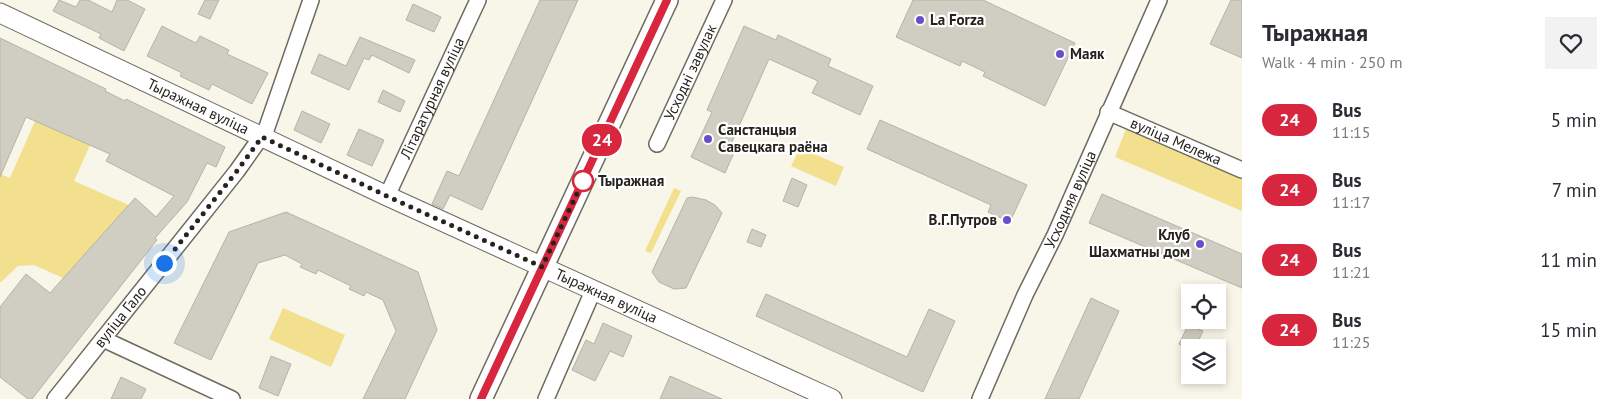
<!DOCTYPE html>
<meta charset="utf-8">
<style>
:root{--surface:#fff;--page:#f2f2f3;--text:#2b2b33;--muted:#7c7c81}
body{margin:0;font-family:"PT Sans",sans-serif;background:var(--page);color:var(--text);height:100vh;display:flex;flex-direction:column;font-size:19px;white-space:nowrap}
*{box-sizing:border-box;margin:0}
p{font-size:16px;color:var(--muted)}
.icon{flex:none;width:28px;height:28px;fill:none;stroke:currentColor;stroke-width:2;stroke-linecap:round;stroke-linejoin:round}
.map{position:relative;flex:1;overflow:hidden}
.side{display:flex;flex-direction:column;background:var(--surface);width:375px}
.side>*{flex:none}
.badge{padding:0 10px;border-radius:16px;font-size:18px;line-height:32px}
.fabs{position:absolute;left:1181px;top:284px;display:grid;gap:10px}
.fabs a{display:grid;place-items:center;width:45px;height:45px;border-radius:0px;background:var(--surface);box-shadow:0 2px 8px #0003;font-size:25px}
.you{position:absolute;width:25px;height:25px;margin:-12px;border:4px solid #fff;border-radius:50%;background:#1a73e8;box-shadow:0 0 0 8px #1a73e833}
.map>.badge{position:absolute;translate:-50% -50%;box-shadow:0 0 0 2px #fff}
.round{display:grid;place-items:center;flex:none;width:52px;height:52px;border-radius:0px;background:var(--page)}
.overview{display:flex;align-items:center;justify-content:space-between;height:85px;padding:0 20px}
h1{font-size:24px;font-weight:800;line-height:38px}
ul{padding:0;list-style:none}
li{display:flex;align-items:center;gap:15px;height:70px;padding:0 20px}
li div{flex:1}
li b{display:block;font-size:19px}
li em{font-style:normal}
li .badge{min-width:55px;font-weight:700;text-align:center}
main{display:flex;flex:1;min-height:0}
.map>svg:first-child{display:block}
</style>
<main>
<div class="map">
<svg width="1242" height="399" viewBox="0 0 1242 399">
<rect width="100%" height="100%" fill="#f8f5e9"/>
<path fill="#f2e08f" d="M 35,121 L 90,145 L 74,181 L 129,205 L 63,278 L 34,265 L 18,266 L 0,283 L 0,174 L 10,178 Z
M 1126,129 L 1242,179 L 1242,211 L 1115,157 Z
M 800,148 L 844,167 L 836,186 L 791,166 Z
M 674,188 L 681,191 L 651,253 L 645,251 Z
M 283,308 L 345,335 L 331,367 L 269,339 Z"/>
<path fill="#d0cec2" stroke="#b5b2a6" d="M 59,0 L 76,7 L 80,0 L 88,0 L 112,12 L 117,0 L 127,0 L 145,9 L 124,51 L 99,38 L 101,34 L 53,11 Z
M 205,0 L 219,0 L 210,19 L 198,14 Z
M 540,0 L 578,0 L 482,210 L 450,195 L 443,209 L 432,204 L 447,171 L 459,176 Z
M 913,0 L 983,0 L 1075,43 L 1045,106 L 983,76 L 985,72 L 962,61 L 960,66 L 896,37 Z
M 1231,0 L 1242,0 L 1242,58 L 1210,44 Z
M 413,4 L 441,17 L 434,32 L 406,20 Z
M 162,26 L 196,43 L 200,36 L 229,50 L 227,54 L 268,73 L 252,104 L 212,84 L 209,90 L 180,76 L 182,73 L 147,56 Z
M 744,26 L 776,40 L 778,35 L 831,59 L 828,66 L 873,86 L 860,115 L 812,93 L 818,81 L 769,59 L 731,144 L 737,146 L 725,173 L 691,157 L 712,112 L 707,110 Z
M 360,37 L 415,60 L 409,73 L 372,55 L 369,60 L 364,58 L 349,90 L 311,73 L 319,54 L 346,66 Z
M 0,38 L 106,89 L 105,91 L 125,101 L 126,99 L 225,147 L 216,167 L 207,163 L 187,202 L 155,238 L 157,240 L 32,399 L 28,399 L 0,377 L 0,307 L 26,274 L 50,293 L 135,198 L 156,217 L 174,196 L 106,161 L 110,154 L 26,117 L 0,177 Z
M 383,90 L 405,101 L 400,112 L 378,102 Z
M 302,111 L 330,124 L 321,143 L 294,130 Z
M 880,120 L 1027,185 L 1010,222 L 988,212 L 991,205 L 867,149 Z
M 359,129 L 384,140 L 372,166 L 347,155 Z
M 792,178 L 807,185 L 798,207 L 783,201 Z
M 1102,194 L 1242,254 L 1242,288 L 1089,223 Z
M 692,197 L 706,200 L 715,205 L 722,213 L 686,288 L 674,289 L 659,282 L 652,272 L 687,198 Z
M 286,212 L 418,272 L 437,330 L 405,399 L 363,399 L 396,331 L 383,300 L 366,292 L 364,296 L 349,289 L 351,286 L 318,270 L 316,274 L 300,267 L 302,264 L 285,255 L 258,263 L 211,360 L 174,343 L 229,232 Z
M 752,229 L 766,235 L 761,247 L 747,242 Z
M 766,294 L 907,357 L 929,309 L 955,321 L 923,392 L 756,316 Z
M 1091,298 L 1119,311 L 1079,399 L 1045,399 Z
M 603,323 L 632,336 L 623,357 L 610,351 L 595,381 L 572,370 L 586,340 L 594,344 Z
M 1188,325 L 1203,331 L 1195,348 L 1186,348 L 1179,344 Z
M 271,356 L 291,364 L 278,396 L 259,388 Z
M 670,376 L 722,399 L 660,399 Z
M 121,377 L 146,389 L 141,399 L 111,399 Z"/>
<g fill="none" stroke-linecap="round" stroke-linejoin="round">
<g stroke="#6d6a5f" stroke-width="18">
<g id="minor">
<path id="s1" d="M 1108,112 L 1242,170"/>
<path id="s2" d="M 657,144 L 724,0"/>
<path id="s3" d="M 387,196 L 478,0"/>
<path d="M 103,339 L 232,399"/>
<path id="s4" d="M 55,399 L 237,171 L 266,130 L 311,0"/>
<path d="M 546,399 L 593,291"/>
<path id="s5" d="M 980,399 L 1025,295 L 1055,235 L 1159,0"/>
</g>
</g>
<g stroke="#6d6a5f" stroke-width="21">
<g id="tertiary">
<path id="s6" d="M 0,13 L 387,196 L 832,399"/>
</g>
</g>
<g stroke="#6d6a5f" stroke-width="24">
<path id="secondary" d="M 481,399 L 667,0"/>
</g>
<use href="#minor" stroke="#fff" stroke-width="15"/>
<use href="#tertiary" stroke="#fff" stroke-width="19"/>
<use href="#secondary" stroke="#fff" stroke-width="21"/>
</g>
<g fill="none" stroke-linecap="round" stroke-linejoin="round">
<g stroke="#fff" stroke-width="11">
<path id="line" d="M 481,399 L 667,0"/>
</g>
<use href="#line" stroke="#d7263d" stroke-width="8"/>
<path stroke="#24231e" stroke-width="5" stroke-dasharray="0 9" d="M 164,263 L 237,171 L 262,137 L 387,196 L 542,267 L 583,181"/>
</g>
<g fill="#6a4ec7" stroke="#fff" stroke-width="2">
<circle cx="920" cy="20" r="5"/>
<circle cx="1060" cy="54" r="5"/>
<circle cx="708" cy="139" r="5"/>
<circle cx="1007" cy="220" r="5"/>
<circle cx="1200" cy="244" r="5"/>
</g>
<circle fill="#fff" stroke="#d7263d" stroke-width="2.5" cx="583" cy="181" r="10"/>
<g text-anchor="middle" stroke-width="4.5" stroke-linejoin="round" paint-order="stroke">
<g font-size="15" font-weight="bold" fill="#24231e" stroke="#fff" text-anchor="start">
<text x="930" y="25">La Forza</text>
<text x="1070" y="59">Маяк</text>
<text x="718" y="135">Санстанцыя<tspan x="718" dy="17">Савецкага раёна</tspan></text>
<text x="997" y="225" text-anchor="end">В.Г.Путров</text>
<text x="1190" y="240" text-anchor="end">Клуб<tspan x="1190" dy="17">Шахматны дом</tspan></text>
</g>
<g font-size="15" fill="#24231e" stroke="#fff">
<text dy="5" stroke="none"><textPath href="#s2" startOffset="79">Усходні завулак</textPath></text>
<text dy="5" stroke="none"><textPath href="#s3" startOffset="108">Літаратурная вуліца</textPath></text>
<text dy="5" stroke="none"><textPath href="#s6" startOffset="219">Тыражная вуліца</textPath></text>
<text dy="5" stroke="none"><textPath href="#s1" startOffset="74">вуліца Мележа</textPath></text>
<text dy="5" stroke="none"><textPath href="#s5" startOffset="219">Усходняя вуліца</textPath></text>
<text dy="5" stroke="none"><textPath href="#s6" startOffset="669">Тыражная вуліца</textPath></text>
<text dy="5" stroke="none"><textPath href="#s4" startOffset="105">вуліца Гало</textPath></text>
</g>
<g font-size="15" font-weight="bold" fill="#24231e" stroke="#fff" text-anchor="start">
<text x="598" y="186">Тыражная</text>
</g>
</g>
</svg>
<div class="fabs">
<a><svg class="icon" aria-label="locate" viewBox="0 0 24 24"><circle cx="12" cy="12" r="6"/><path d="M12 2v4M12 18v4M2 12h4M18 12h4"/></svg></a>
<a><svg class="icon" aria-label="layers" viewBox="0 0 24 24"><path d="M12 4l9 5-9 5-9-5zM3 14l9 5 9-5"/></svg></a>
</div>
<div class="you" style="left:164px;top:263px"></div>
<b class="badge" style="left:602px;top:140px;background:#d7263d;color:#fff">24</b>
</div>
<section class="side">
<div class="overview"><div><h1>Тыражная</h1><p>Walk · 4 min · 250 m</p></div><a class="round"><svg class="icon" aria-label="heart" viewBox="0 0 24 24"><path d="M12 20l-8-8c-3-5 5-10 8-4 3-6 11-1 8 4z"/></svg></a></div>
<ul>
<li><span class="badge" style="background:#d7263d;color:#fff">24</span><div><b>Bus</b><p>11:15</p></div><em>5 min</em></li>
<li><span class="badge" style="background:#d7263d;color:#fff">24</span><div><b>Bus</b><p>11:17</p></div><em>7 min</em></li>
<li><span class="badge" style="background:#d7263d;color:#fff">24</span><div><b>Bus</b><p>11:21</p></div><em>11 min</em></li>
<li><span class="badge" style="background:#d7263d;color:#fff">24</span><div><b>Bus</b><p>11:25</p></div><em>15 min</em></li>
</ul>
</section>
</main>
